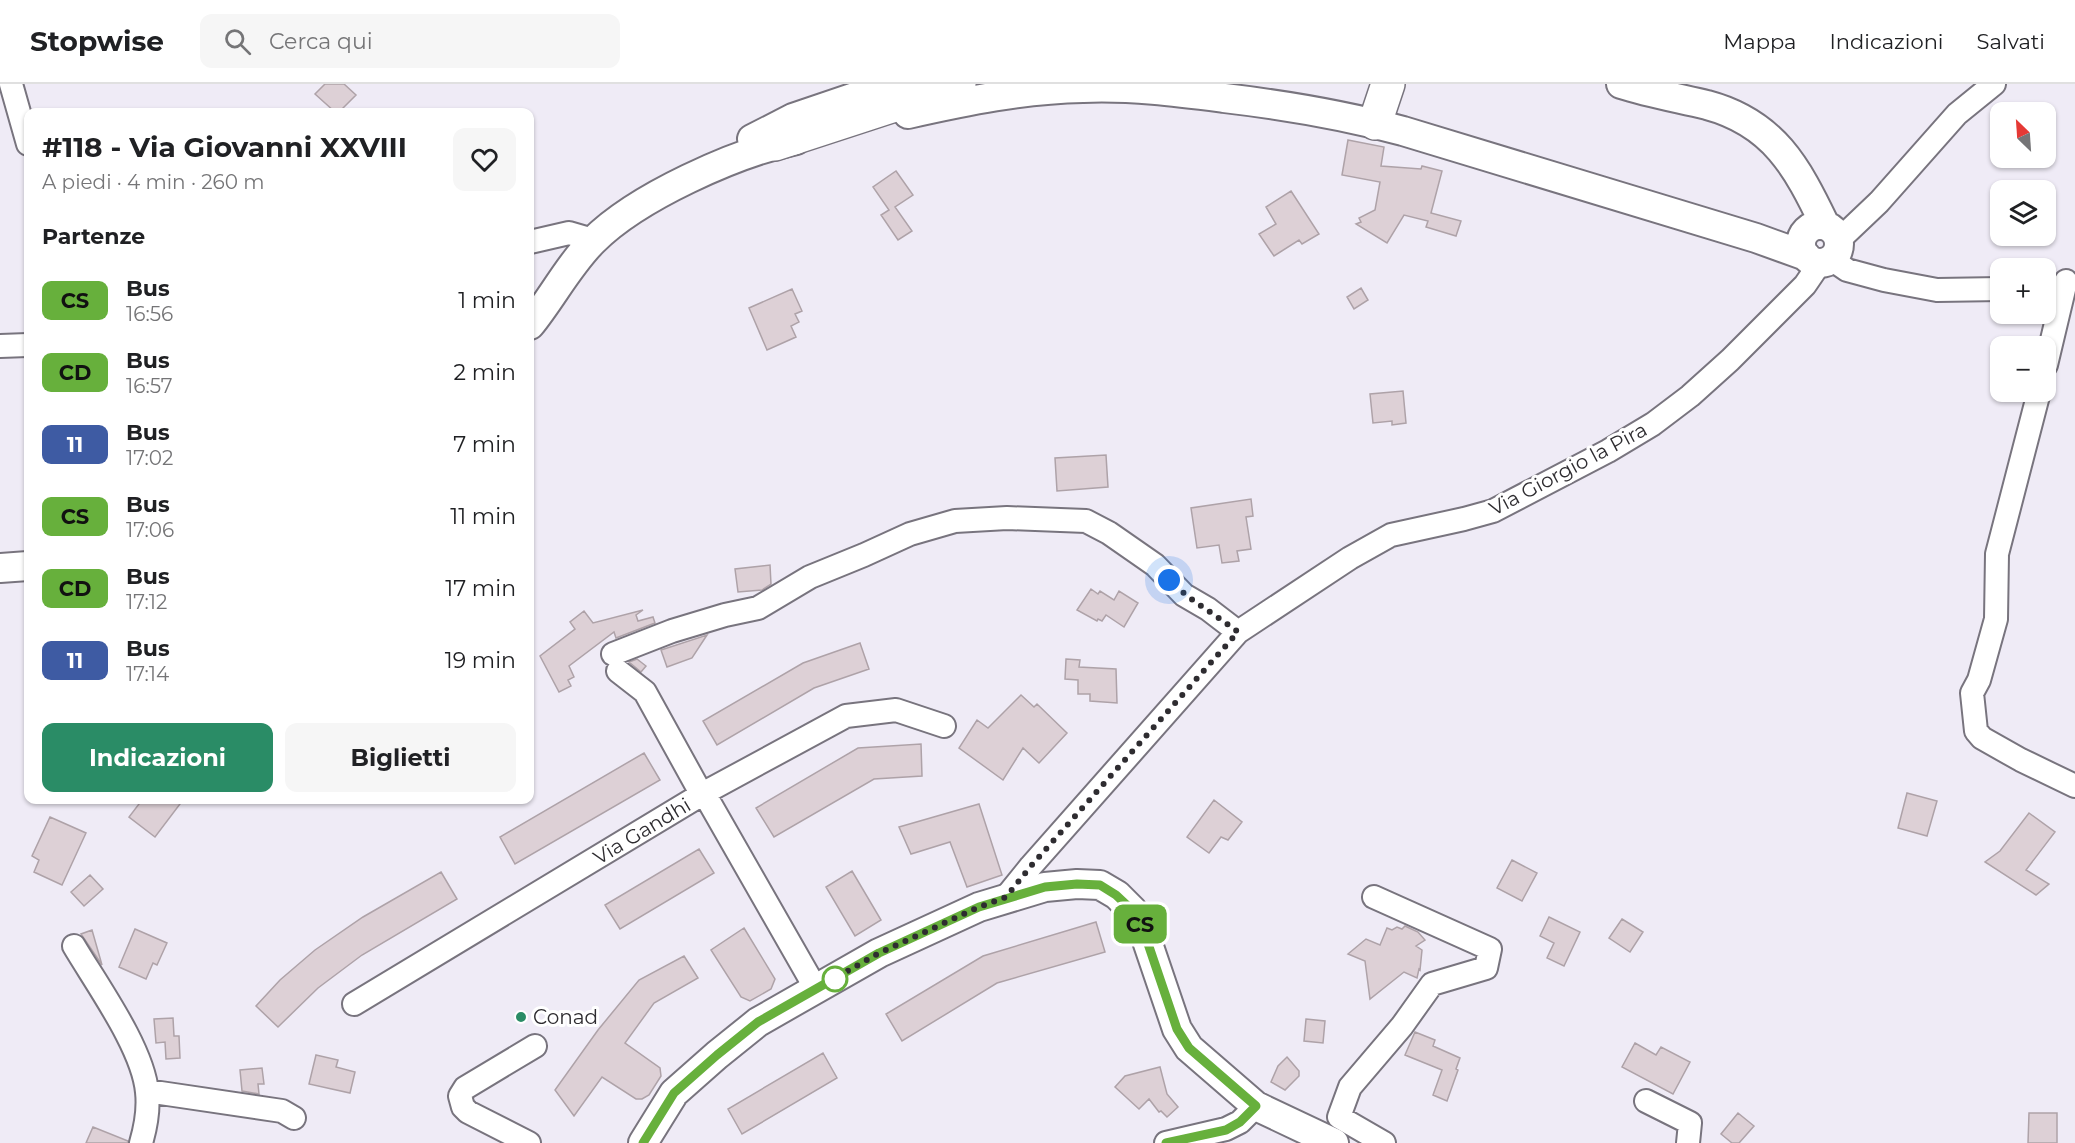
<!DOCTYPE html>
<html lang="it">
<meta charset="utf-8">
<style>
:root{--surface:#fff;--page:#f6f6f6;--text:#202124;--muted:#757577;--line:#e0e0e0;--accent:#2a8c66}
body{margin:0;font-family:Montserrat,sans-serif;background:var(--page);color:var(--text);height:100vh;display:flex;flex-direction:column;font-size:22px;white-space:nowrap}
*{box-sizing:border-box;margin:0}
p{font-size:20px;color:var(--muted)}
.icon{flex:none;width:33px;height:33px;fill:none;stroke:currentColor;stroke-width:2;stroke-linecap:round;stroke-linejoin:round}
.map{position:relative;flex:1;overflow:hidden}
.drawer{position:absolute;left:24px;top:24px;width:510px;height:696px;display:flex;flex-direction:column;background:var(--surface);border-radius:12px;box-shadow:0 2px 4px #0004}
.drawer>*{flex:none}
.badge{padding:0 12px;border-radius:9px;font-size:21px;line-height:39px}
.needle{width:39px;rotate:335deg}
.fabs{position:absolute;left:1990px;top:18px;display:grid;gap:12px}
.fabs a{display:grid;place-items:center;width:66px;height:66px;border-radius:12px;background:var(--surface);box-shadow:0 2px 4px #0004;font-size:30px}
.you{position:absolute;width:30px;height:30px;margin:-15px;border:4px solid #fff;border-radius:50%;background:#1a73e8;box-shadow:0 0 0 9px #1a73e833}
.map>.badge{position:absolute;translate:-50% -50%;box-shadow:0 0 0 3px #fff}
h2{padding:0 18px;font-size:22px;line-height:54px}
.round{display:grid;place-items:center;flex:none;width:63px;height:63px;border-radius:12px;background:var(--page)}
.overview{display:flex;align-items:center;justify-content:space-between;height:102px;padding:0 18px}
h1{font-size:28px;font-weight:700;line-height:45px}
.button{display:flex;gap:12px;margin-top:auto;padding:12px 18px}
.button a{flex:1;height:69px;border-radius:12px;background:var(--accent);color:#fff;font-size:24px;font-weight:700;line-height:69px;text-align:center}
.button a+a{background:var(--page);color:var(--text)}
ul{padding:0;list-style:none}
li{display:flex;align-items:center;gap:18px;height:72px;padding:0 18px}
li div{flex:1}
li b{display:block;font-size:22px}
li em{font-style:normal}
li .badge{min-width:66px;font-weight:700;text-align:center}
header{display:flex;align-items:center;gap:36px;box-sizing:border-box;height:84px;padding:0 30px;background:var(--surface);border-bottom:2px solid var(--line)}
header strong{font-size:28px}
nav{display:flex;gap:33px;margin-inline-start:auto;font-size:21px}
.search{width:420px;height:54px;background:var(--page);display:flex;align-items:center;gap:15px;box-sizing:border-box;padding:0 21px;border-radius:12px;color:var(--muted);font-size:22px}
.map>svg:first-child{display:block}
</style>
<header>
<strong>Stopwise</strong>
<div class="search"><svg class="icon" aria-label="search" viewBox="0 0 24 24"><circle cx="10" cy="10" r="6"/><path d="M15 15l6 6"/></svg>Cerca qui</div>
<nav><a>Mappa</a><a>Indicazioni</a><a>Salvati</a></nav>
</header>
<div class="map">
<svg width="2075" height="1059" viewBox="0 0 2075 1059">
<rect width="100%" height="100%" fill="#efebf6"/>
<path fill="#ddd0d6" stroke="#aea2a8" stroke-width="1.5" d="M 325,0 L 344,0 L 356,11 L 339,28 L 335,28 L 315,10 Z
M 1348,56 L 1384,63 L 1381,82 L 1421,85 L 1422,82 L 1442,87 L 1431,129 L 1461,137 L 1456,152 L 1426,143 L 1428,137 L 1404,131 L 1387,159 L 1356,140 L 1361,138 L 1359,134 L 1375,126 L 1380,98 L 1342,91 Z
M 896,87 L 913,111 L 895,123 L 912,147 L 898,156 L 881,131 L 889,126 L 873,103 Z
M 1291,107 L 1319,150 L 1302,160 L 1299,156 L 1274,172 L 1259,150 L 1276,140 L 1266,123 Z
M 1361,204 L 1368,216 L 1354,225 L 1347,213 Z
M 792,205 L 802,227 L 795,230 L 799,238 L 791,242 L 796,253 L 767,266 L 749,224 Z
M 1403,307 L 1406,339 L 1392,341 L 1392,337 L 1373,339 L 1370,310 Z
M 1106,371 L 1108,403 L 1057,407 L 1055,374 Z
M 1251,415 L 1253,432 L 1246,433 L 1251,465 L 1237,467 L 1239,477 L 1222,479 L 1219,461 L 1197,464 L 1191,424 Z
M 770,481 L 771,500 L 762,506 L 738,508 L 735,485 Z
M 1091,505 L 1098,510 L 1100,507 L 1114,516 L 1119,507 L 1138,519 L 1124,543 L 1106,531 L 1102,537 L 1098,535 L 1097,537 L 1077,526 Z
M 643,526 L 636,531 L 638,537 L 653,533 L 655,539 L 616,554 L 614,548 L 569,582 L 574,593 L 568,596 L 571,602 L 559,608 L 540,572 L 575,545 L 570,538 L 584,527 L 593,539 Z
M 707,551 L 692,574 L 667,583 L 661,566 Z
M 860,559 L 869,585 L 814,604 L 717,661 L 703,637 L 803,579 Z
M 637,575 L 646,582 L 641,588 L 629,578 Z
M 1066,575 L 1080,576 L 1079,583 L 1116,585 L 1117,619 L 1090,617 L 1090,610 L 1078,610 L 1078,596 L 1065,595 Z
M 1021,611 L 1034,623 L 1037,620 L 1067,649 L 1039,679 L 1023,664 L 1003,696 L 959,664 L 977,636 L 988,644 Z
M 921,660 L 922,692 L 874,695 L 774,753 L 756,724 L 858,664 Z
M 644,669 L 660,696 L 515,780 L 500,753 Z
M 1907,709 L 1937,717 L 1927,752 L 1898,744 Z
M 142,716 L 183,716 L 155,753 L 129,733 Z
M 1214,716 L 1242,738 L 1228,756 L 1221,753 L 1209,769 L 1187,753 Z
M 979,720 L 1002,791 L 967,803 L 950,758 L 911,770 L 899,743 Z
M 2029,729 L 2055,748 L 2026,786 L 2049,800 L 2036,811 L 1985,778 L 2000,767 Z
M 50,733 L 86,749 L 62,801 L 34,788 L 39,776 L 32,772 Z
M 699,765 L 714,789 L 620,845 L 605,821 Z
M 1512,776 L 1537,789 L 1522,817 L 1497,804 Z
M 852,787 L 881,836 L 855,852 L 826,803 Z
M 441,788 L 457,815 L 362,871 L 318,904 L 278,943 L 256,922 L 280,896 L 315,866 L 363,833 Z
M 90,791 L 103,805 L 84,822 L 71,808 Z
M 1549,833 L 1580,848 L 1564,882 L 1547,874 L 1554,859 L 1540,852 Z
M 1622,835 L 1643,848 L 1630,868 L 1609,854 Z
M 1096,838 L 1105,868 L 997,899 L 902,957 L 886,930 L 983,872 Z
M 1405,842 L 1418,848 L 1425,856 L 1416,862 L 1422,866 L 1420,886 L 1419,885 L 1417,894 L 1404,888 L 1370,915 L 1365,877 L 1348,870 L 1366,855 L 1380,861 L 1387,844 L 1392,846 L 1397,843 L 1402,845 Z
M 744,844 L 775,895 L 771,905 L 750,917 L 741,913 L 711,866 Z
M 135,845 L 167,859 L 157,881 L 153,879 L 146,895 L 119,883 Z
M 92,846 L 102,881 L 81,850 Z
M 684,872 L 698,894 L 654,919 L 625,959 L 660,984 L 661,992 L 649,1011 L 642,1015 L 636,1015 L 602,993 L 574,1032 L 555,1006 L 598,946 L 639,896 Z
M 173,934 L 174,952 L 179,952 L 180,974 L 166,975 L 165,958 L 156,959 L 154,935 Z
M 1306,935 L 1325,937 L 1323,959 L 1304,957 Z
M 1415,948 L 1435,956 L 1433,962 L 1460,974 L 1456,985 L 1458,986 L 1447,1017 L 1433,1011 L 1442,986 L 1405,971 Z
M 1635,959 L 1656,971 L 1661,963 L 1690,978 L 1673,1010 L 1622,983 Z
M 823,969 L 837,994 L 742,1050 L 728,1025 Z
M 316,971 L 338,976 L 336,983 L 355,988 L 350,1009 L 309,1000 Z
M 1287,973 L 1299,987 L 1299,992 L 1285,1006 L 1271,998 L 1278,982 Z
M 1160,983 L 1167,1010 L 1178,1023 L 1167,1033 L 1161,1027 L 1159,1028 L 1149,1015 L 1139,1025 L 1115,1003 L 1125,992 Z
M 262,984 L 264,1000 L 258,1000 L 259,1010 L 242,1007 L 240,986 Z
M 1738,1029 L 1754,1042 L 1739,1059 L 1732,1059 L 1721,1050 Z
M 2029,1029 L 2057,1029 L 2057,1059 L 2028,1059 Z
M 93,1043 L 128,1057 L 128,1059 L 86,1059 Z"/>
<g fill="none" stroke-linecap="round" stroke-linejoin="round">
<g stroke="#78747e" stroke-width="26">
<path id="minor" d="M 11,0 L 28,60
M 1839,156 L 1879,118 L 1957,30 L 1994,0
M 530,158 L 569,149 L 593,156
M 1831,175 L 1847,186 L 1884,196 L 1937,206 L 2001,205
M 0,262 L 28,261
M 2046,281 L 2066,197
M 2039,308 L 1997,470 L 1996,535 L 1979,596 L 1972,609 L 1976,647 L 1982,654 L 2021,676 L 2075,702
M 613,570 L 672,547 L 725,531 L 758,524 L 810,493 L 864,471 L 910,450 L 955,437 L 1007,434 L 1086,437 L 1109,449 L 1155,481 L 1184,511 L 1208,525 L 1238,548
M 618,587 L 645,608 L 698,704 L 704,709 L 816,905
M 1006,813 L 1031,782 L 1238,548 L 1350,474 L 1391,451 L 1464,435 L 1493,427 L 1608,367 L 1653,340 L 1690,312 L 1730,276 L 1805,201 L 1820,179
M 1374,813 L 1490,865 L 1486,884 L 1432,900 L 1402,942 L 1350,1003 L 1339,1033 L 1384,1059
M 74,862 C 97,901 143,964 147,1008 C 149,1026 146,1042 141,1059
M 354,920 L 704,709 L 846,632 L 896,626 L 944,642
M 147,1007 L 282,1027 L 294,1034
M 1646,1017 L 1690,1039 L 1688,1059
M 529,1059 L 468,1028 L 463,1023 L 460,1012 L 465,1004 L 535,962
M 1166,1059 L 1226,1045 L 1240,1038 L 1256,1022"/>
</g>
<g stroke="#78747e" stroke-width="32">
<path id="major" d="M 1621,0 C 1649,9 1678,14 1707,21 C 1774,39 1797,83 1825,141
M 908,30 C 966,17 1024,5 1083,4 C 1131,2 1177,8 1224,14 C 1284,21 1344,31 1403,47 L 1756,154 L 1806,172
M 752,55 L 793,34 L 893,0
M1801 160a19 19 0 1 1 38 0a19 19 0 1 1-38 0Z
M 530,241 C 552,214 568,182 593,157 C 637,113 735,69 796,56
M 0,484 L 28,482
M 643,1059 L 674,1009 L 717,971 L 758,938 L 879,869 L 979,823 L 1045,803 L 1077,800 L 1100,801 L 1117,811 L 1132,826 L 1143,845 L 1177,945 L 1189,964 L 1256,1022 L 1334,1059"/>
</g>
<g stroke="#78747e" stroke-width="36">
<path id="highway" d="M 1375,39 L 1388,0
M 775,60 L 959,0"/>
</g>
<use href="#minor" stroke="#fff" stroke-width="22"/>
<use href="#major" stroke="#fff" stroke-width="28"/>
<use href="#highway" stroke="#fff" stroke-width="33"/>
</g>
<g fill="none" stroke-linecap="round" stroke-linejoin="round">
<g stroke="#fff" stroke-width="14">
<path id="line" d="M 643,1059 L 674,1009 L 717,971 L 758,938 L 879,869 L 979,823 L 1045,803 L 1077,800 L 1100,801 L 1116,811 L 1132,826 L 1143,845 L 1177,945 L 1189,964 L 1256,1022 L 1240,1038 L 1226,1046 L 1166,1059"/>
</g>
<use href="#line" stroke="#67b03c" stroke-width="9"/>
<path stroke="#2e2c30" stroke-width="6" stroke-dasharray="0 10.8" d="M 835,895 L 832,896 L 879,869 L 914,853 L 979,823 L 1006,813 L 1031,782 L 1238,548 C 1215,530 1189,516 1169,496"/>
</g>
<circle fill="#fff" stroke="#67b03c" stroke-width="3" cx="835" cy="895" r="12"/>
<circle fill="#2a8c66" stroke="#fff" stroke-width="2" cx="521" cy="933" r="6"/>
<g text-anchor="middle" stroke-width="6" stroke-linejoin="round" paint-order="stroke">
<g font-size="20" fill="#2e2c30" stroke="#fff">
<text transform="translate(1568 385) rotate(-28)" y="7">Via Giorgio la Pira</text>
<text transform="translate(642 747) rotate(-31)" y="7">Via Gandhi</text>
</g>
<g font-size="20" fill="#2e2c30" stroke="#fff" text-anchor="start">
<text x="533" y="940">Conad</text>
</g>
</g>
</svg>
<div class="fabs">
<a><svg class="needle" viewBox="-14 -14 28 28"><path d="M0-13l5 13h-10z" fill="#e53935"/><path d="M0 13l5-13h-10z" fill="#757577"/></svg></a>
<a><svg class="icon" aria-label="layers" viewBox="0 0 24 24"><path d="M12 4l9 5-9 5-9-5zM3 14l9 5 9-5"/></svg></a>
<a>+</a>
<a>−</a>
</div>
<div class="you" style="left:1169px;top:496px"></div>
<b class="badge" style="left:1140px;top:840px;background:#67b03c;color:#111">CS</b>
<section class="drawer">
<div class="overview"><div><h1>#118 - Via Giovanni XXVIII</h1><p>A piedi · 4 min · 260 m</p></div><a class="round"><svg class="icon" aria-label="heart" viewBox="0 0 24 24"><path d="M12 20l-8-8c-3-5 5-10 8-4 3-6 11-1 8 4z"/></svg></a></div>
<h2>Partenze</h2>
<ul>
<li><span class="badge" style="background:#67b03c;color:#111">CS</span><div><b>Bus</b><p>16:56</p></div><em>1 min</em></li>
<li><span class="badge" style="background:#67b03c;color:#111">CD</span><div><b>Bus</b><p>16:57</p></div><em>2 min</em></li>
<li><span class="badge" style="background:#3e5ba3;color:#fff">11</span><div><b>Bus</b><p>17:02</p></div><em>7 min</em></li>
<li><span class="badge" style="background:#67b03c;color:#111">CS</span><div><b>Bus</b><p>17:06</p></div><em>11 min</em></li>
<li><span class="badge" style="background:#67b03c;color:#111">CD</span><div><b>Bus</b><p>17:12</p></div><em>17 min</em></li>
<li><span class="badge" style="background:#3e5ba3;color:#fff">11</span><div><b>Bus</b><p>17:14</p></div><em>19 min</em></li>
</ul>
<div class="button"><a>Indicazioni</a><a>Biglietti</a></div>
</section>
</div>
